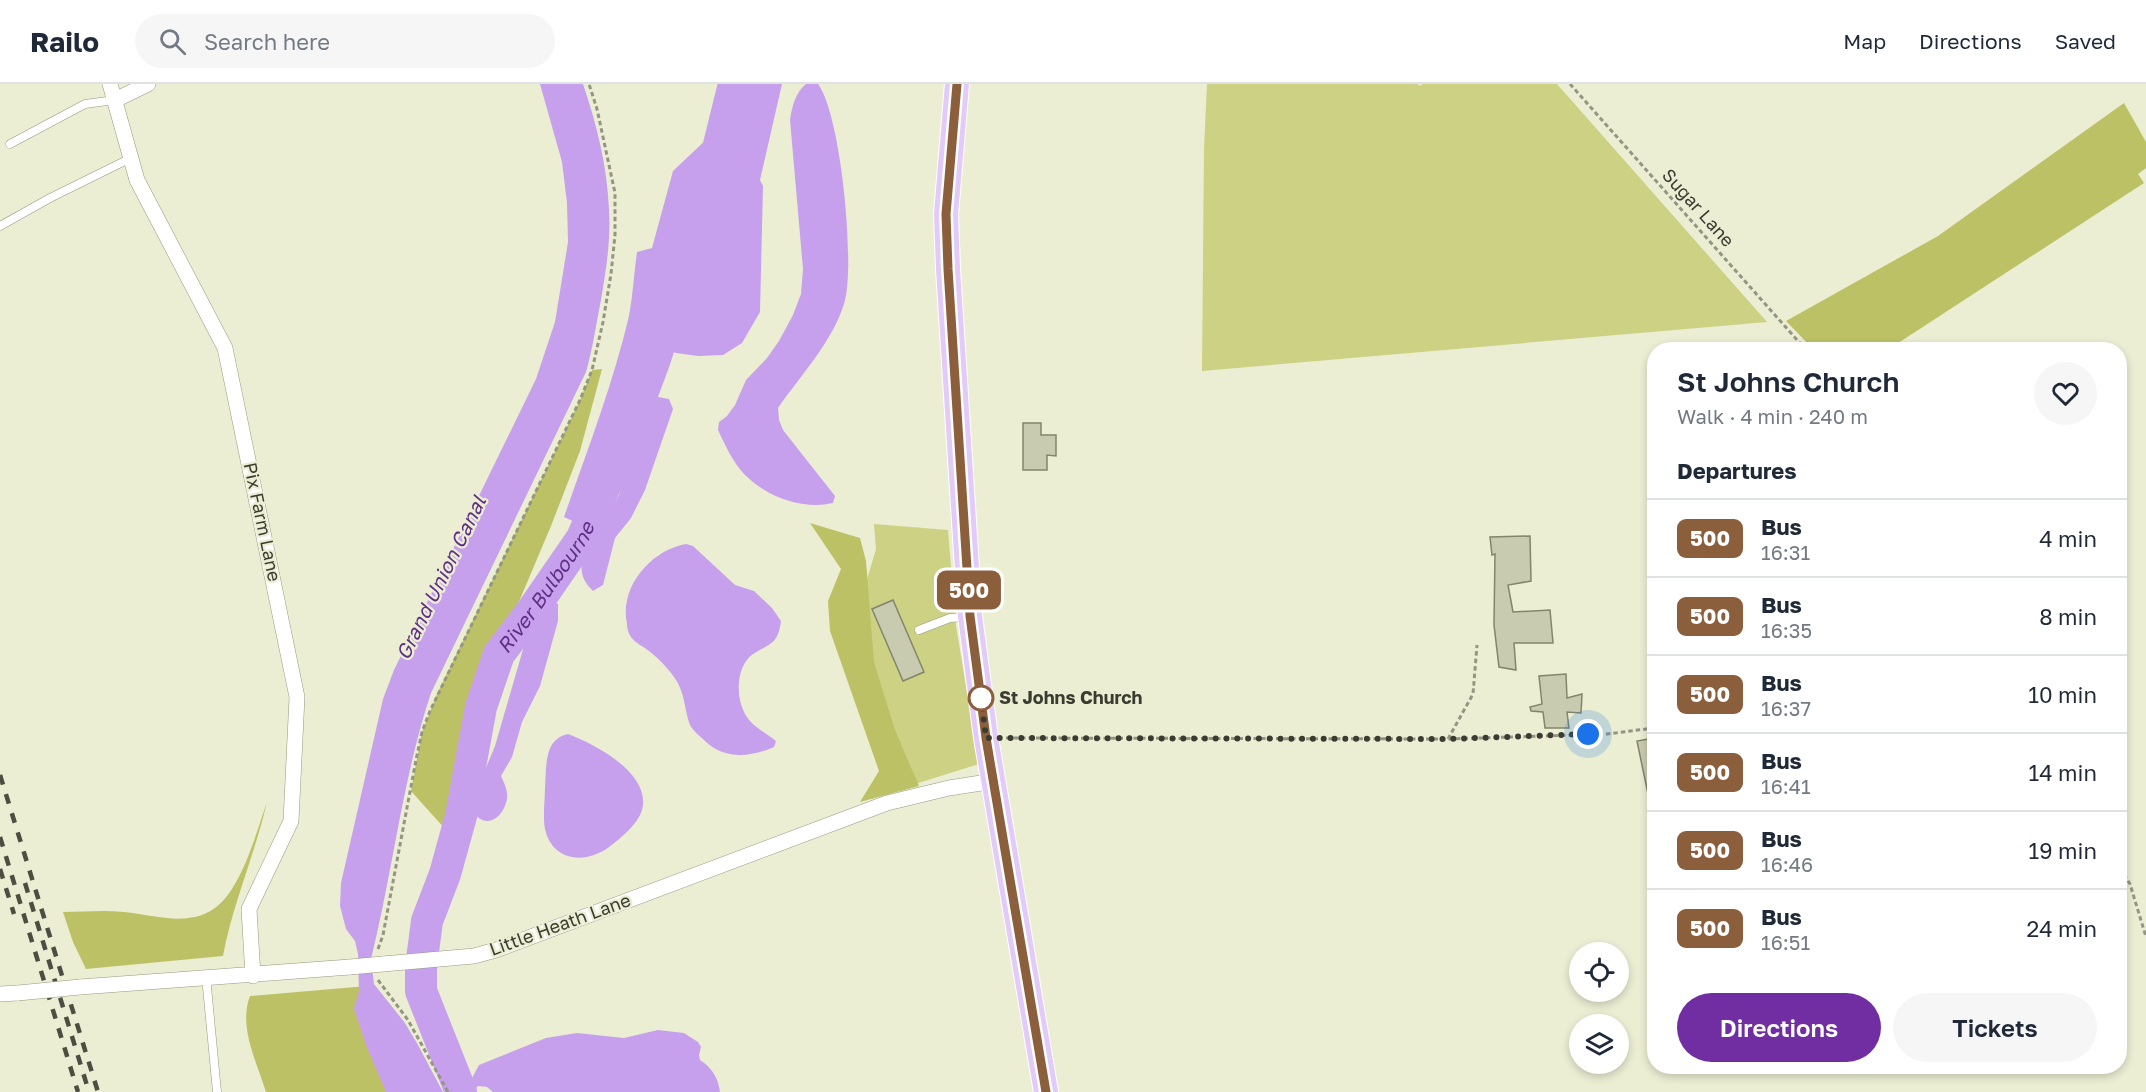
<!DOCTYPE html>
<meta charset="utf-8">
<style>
:root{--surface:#fff;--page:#f6f6f7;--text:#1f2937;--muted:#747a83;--line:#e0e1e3;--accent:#702ea2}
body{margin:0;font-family:"Golos Text",sans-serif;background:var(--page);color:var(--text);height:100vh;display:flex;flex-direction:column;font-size:22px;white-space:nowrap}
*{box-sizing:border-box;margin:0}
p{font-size:20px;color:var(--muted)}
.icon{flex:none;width:33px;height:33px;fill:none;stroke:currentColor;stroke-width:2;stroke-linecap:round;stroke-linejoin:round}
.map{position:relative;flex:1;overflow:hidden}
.sheet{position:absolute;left:1647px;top:258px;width:480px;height:732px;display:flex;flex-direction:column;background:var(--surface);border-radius:24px;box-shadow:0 3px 9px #0003}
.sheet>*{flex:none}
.badge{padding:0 12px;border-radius:9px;font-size:21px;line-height:39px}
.controls{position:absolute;left:1569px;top:858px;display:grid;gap:12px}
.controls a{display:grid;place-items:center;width:60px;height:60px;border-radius:50%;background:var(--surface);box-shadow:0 3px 9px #0003;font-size:30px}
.you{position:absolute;width:30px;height:30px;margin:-15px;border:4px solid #fff;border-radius:50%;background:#1a73e8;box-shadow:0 0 0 9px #1a73e833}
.map>.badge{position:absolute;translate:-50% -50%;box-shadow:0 0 0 3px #fff}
h2{padding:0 30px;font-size:22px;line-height:54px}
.round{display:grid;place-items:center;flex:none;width:63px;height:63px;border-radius:32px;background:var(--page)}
.headline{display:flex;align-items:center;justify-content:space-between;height:102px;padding:0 30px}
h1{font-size:28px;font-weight:600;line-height:45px}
.primary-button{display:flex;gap:12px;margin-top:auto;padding:12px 30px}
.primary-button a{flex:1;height:69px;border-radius:36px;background:var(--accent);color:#fff;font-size:24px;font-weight:600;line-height:69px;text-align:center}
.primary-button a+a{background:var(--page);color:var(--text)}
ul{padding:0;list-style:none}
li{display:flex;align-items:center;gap:18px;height:78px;padding:0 30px;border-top:2px solid var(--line)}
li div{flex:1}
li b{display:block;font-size:22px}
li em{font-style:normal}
li .badge{min-width:66px;font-weight:700;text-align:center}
header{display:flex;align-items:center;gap:36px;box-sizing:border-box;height:84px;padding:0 30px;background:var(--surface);border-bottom:2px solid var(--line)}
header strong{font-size:28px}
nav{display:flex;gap:33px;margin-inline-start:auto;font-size:21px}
.search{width:420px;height:54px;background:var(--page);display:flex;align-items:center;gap:15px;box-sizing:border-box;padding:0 21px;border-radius:33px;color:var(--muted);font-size:22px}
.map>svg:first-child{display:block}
</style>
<header>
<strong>Railo</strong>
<div class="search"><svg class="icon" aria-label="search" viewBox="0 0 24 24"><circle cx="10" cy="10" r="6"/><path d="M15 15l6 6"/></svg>Search here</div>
<nav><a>Map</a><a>Directions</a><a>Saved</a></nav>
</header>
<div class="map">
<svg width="2146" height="1008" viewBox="0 0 2146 1008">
<rect width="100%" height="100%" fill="#ebeed3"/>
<path fill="#cdd183" d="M 1207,0 L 1418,0 L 1419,2 L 1423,0 L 1557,0 L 1767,238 L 1202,287 L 1204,65 Z
M 874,440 L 948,446 L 956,542 L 979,680 L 912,701 L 856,533 L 876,465 Z"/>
<path fill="#bdc166" d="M 2124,19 L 2146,58 L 2146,84 L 2138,90 L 2144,99 L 1889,265 L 1813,265 L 1786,237 L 1938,152 Z
M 602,285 L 580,367 L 551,442 L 515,527 L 481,623 L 455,756 L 411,707 L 422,648 L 437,610 L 580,316 L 592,286 Z
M 810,439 L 860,454 L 866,477 L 874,578 L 895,646 L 919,702 L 860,718 L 879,687 L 830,547 L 828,517 L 841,485 Z
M 267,718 C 255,770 233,819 223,872 L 86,885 L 73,858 L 63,828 C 83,828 104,826 124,828 C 161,832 200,847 227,812 C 246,787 257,747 267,718 Z
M 367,902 L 394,1008 L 266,1008 C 257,978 238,943 250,912 Z"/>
<path fill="#c6a0ed" d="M 540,0 L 583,0 C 597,41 607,82 609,125 C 611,156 606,186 601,216 C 596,240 593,264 586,288 L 431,609 C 402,696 393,787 371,875 L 374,900 L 405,939 L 418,961 L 443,1008 L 386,1008 L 366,961 L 354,924 L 359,908 L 358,870 L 355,857 L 346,845 L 340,822 L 341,799 L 383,615 L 394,586 L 536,295 L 555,238 L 568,158 L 567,119 L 562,78 Z
M 743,0 L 782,0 L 760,96 L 763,102 L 760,228 L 742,259 L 723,271 L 698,272 L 676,269 L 666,265 L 706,139 Z
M 806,0 L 818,0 C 841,30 856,184 844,220 C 832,258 801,291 778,324 L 779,336 L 783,346 L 835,412 L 833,419 C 802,426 767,413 744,390 C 733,378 725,361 718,346 L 719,338 L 727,332 L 735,321 L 746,296 L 767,274 L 779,257 L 793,231 L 801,210 L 803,185 L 790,36 C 792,23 795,9 806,0 Z
M 709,53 C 691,129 675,206 648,279 C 628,334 600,386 577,439 L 564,433 C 587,367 613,300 629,232 C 633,211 634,189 637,168 L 652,164 L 673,87 Z
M 658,313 L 669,315 L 673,325 L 645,406 L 631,434 L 615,454 L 603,501 L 593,507 C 583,497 580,489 582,476 L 619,411 L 627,380 L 650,326 Z
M 686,460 L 693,462 L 735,501 L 754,507 L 772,524 L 781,537 C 778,560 771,559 753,570 C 734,583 735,621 750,637 C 757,645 768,650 776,657 L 774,663 C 751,673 726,676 706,658 C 700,652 694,648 690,641 C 684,625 685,607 674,593 C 668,584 658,574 649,567 C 643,562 635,559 631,553 C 628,549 627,544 627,540 C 619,503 651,466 686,460 Z
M 553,518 L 558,520 L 558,537 L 540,602 L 522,638 L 512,673 L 501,692 C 504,699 508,706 507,715 C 503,735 485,747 472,726 L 476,708 L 495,662 L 526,555 L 533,539 L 546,519 Z
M 568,650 C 595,660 652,690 642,726 C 638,740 621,754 609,763 C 588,779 556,779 546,749 C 542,736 545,717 545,703 C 546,690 545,670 553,659 C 557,654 562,651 568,650 Z
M 424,895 L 462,1003 L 472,994 L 479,981 L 546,954 L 577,949 L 624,954 L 658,946 L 684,949 L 698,958 L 701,963 L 699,971 L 700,976 C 712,984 718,993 720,1008 L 493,1008 L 487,1003 L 478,1002 L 471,1008 L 458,1008 L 408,900 Z"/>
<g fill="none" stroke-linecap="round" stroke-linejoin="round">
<path stroke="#c6a0ed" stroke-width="32" id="s1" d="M 461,1008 L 421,907 L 421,883 L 427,837 L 445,790 L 461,732 L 481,623 L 499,570 L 531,528 L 582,454 L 624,359 L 655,275 L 683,186 L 712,89 L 734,0"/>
</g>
<path fill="#c9cbb1" stroke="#82846c" stroke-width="1.5" d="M 1023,339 L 1041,339 L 1041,351 L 1056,351 L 1056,372 L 1047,371 L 1047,386 L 1023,386 Z
M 1530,452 L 1531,497 L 1508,501 L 1513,528 L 1550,526 L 1553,559 L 1514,559 L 1516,586 L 1499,583 L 1494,541 L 1495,470 L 1492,471 L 1490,453 Z
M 893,516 L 924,588 L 903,597 L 872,525 Z
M 1566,590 L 1567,614 L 1582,610 L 1581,629 L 1567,628 L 1569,644 L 1545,644 L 1543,628 L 1531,627 L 1530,623 L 1542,620 L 1539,592 Z
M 1654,654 L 1654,709 L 1648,710 L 1637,657 Z"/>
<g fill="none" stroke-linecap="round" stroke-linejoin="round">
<g stroke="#979981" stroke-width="9">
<path id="lane" d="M 10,60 L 85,20 L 115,16
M 0,142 L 50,114 L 131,74
M 919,546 L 950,534 L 966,533
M 208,894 L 207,903 L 217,1008"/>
</g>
<g stroke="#979981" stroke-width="16">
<path id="street" d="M 110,0 L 137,96 L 225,264 L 297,613 L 291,737 L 249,825 L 253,892
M 115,16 L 148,0
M 383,880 L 474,872 L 496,866 L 887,719 L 949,704 L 994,697
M 80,903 L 350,883
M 0,910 L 18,909"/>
</g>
<g stroke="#fff" stroke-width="26">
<path id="primary" d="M 957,0 L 946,130 L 948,185 L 970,532 L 986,654 L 1046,1008"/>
</g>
<path stroke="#949683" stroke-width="3" stroke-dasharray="4.5 3" stroke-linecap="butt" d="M 1570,0 L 1806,266
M 1006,654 L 1448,655 L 1607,650 L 1654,644
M 1448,655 L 1473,610 L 1477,561
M 2120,784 L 2130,800 L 2146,853
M 378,865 L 383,851 L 416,676 L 422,648 L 430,627 L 580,316 L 592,286 L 603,238 L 611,190 L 615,151 L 615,109 L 597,25 L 589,0
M 378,896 L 408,936 L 448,1008"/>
<use href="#lane" stroke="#fff" stroke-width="8"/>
<use href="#street" stroke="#fff" stroke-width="15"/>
<use href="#primary" stroke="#e2cbf9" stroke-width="24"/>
<path stroke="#4d4e42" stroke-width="4.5" stroke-dasharray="10 10" stroke-linecap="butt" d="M 0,691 L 98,1008
M 0,753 L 78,1008
M 0,785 L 14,830
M 25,799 L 89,1008"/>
<g stroke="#979981" stroke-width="16" stroke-linecap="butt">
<path id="street-bridge" d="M 350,883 L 383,880
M 18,909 L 80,903"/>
</g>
<use href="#street-bridge" stroke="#fff" stroke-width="15"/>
</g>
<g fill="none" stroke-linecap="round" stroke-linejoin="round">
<g stroke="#fff" stroke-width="14">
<path id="line" d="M 957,0 L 946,130 L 948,185 L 970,532 L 986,654 L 1046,1008"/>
</g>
<use href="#line" stroke="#8b5e3c" stroke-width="9"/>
<path stroke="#3b3c31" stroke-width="6" stroke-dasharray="0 10.8" d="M 981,614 L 986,654 L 1448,655 L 1588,650"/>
</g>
<circle fill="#fff" stroke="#8b5e3c" stroke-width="3" cx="981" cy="614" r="12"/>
<g text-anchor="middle" stroke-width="4.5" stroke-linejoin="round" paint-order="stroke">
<g font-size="18" fill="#3b3c31" stroke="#ebeed3">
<text transform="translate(1698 124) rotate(48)" y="6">Sugar Lane</text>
<text transform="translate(262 438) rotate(78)" y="6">Pix Farm Lane</text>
<text transform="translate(560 841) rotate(-20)" y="6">Little Heath Lane</text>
</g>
<g font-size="18" font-weight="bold" fill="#3b3c31" stroke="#ebeed3" text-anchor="start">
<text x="999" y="620">St Johns Church</text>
</g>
<g font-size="20" font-style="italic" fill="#5f2e86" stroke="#ebeed3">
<text transform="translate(441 494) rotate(-64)" y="7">Grand Union Canal</text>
<text dy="7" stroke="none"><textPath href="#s1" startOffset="538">River Bulbourne</textPath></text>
</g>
</g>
</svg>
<div class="controls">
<a><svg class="icon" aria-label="locate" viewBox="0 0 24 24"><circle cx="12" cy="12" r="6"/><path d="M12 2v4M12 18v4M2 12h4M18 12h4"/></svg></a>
<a><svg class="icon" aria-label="layers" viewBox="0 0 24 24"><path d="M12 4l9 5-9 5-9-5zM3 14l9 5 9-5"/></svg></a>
</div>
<div class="you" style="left:1588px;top:650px"></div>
<b class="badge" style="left:969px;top:506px;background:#8b5e3c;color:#fff">500</b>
<section class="sheet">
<div class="headline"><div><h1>St Johns Church</h1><p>Walk · 4 min · 240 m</p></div><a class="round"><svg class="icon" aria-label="heart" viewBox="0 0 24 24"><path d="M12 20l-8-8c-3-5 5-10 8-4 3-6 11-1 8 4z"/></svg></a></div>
<h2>Departures</h2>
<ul>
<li><span class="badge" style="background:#8b5e3c;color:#fff">500</span><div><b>Bus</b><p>16:31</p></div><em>4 min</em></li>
<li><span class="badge" style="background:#8b5e3c;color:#fff">500</span><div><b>Bus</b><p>16:35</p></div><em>8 min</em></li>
<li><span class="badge" style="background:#8b5e3c;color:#fff">500</span><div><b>Bus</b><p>16:37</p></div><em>10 min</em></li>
<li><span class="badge" style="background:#8b5e3c;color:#fff">500</span><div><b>Bus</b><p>16:41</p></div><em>14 min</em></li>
<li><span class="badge" style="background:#8b5e3c;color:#fff">500</span><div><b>Bus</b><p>16:46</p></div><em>19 min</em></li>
<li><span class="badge" style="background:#8b5e3c;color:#fff">500</span><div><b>Bus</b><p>16:51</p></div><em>24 min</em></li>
</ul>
<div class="primary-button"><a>Directions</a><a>Tickets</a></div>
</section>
</div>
